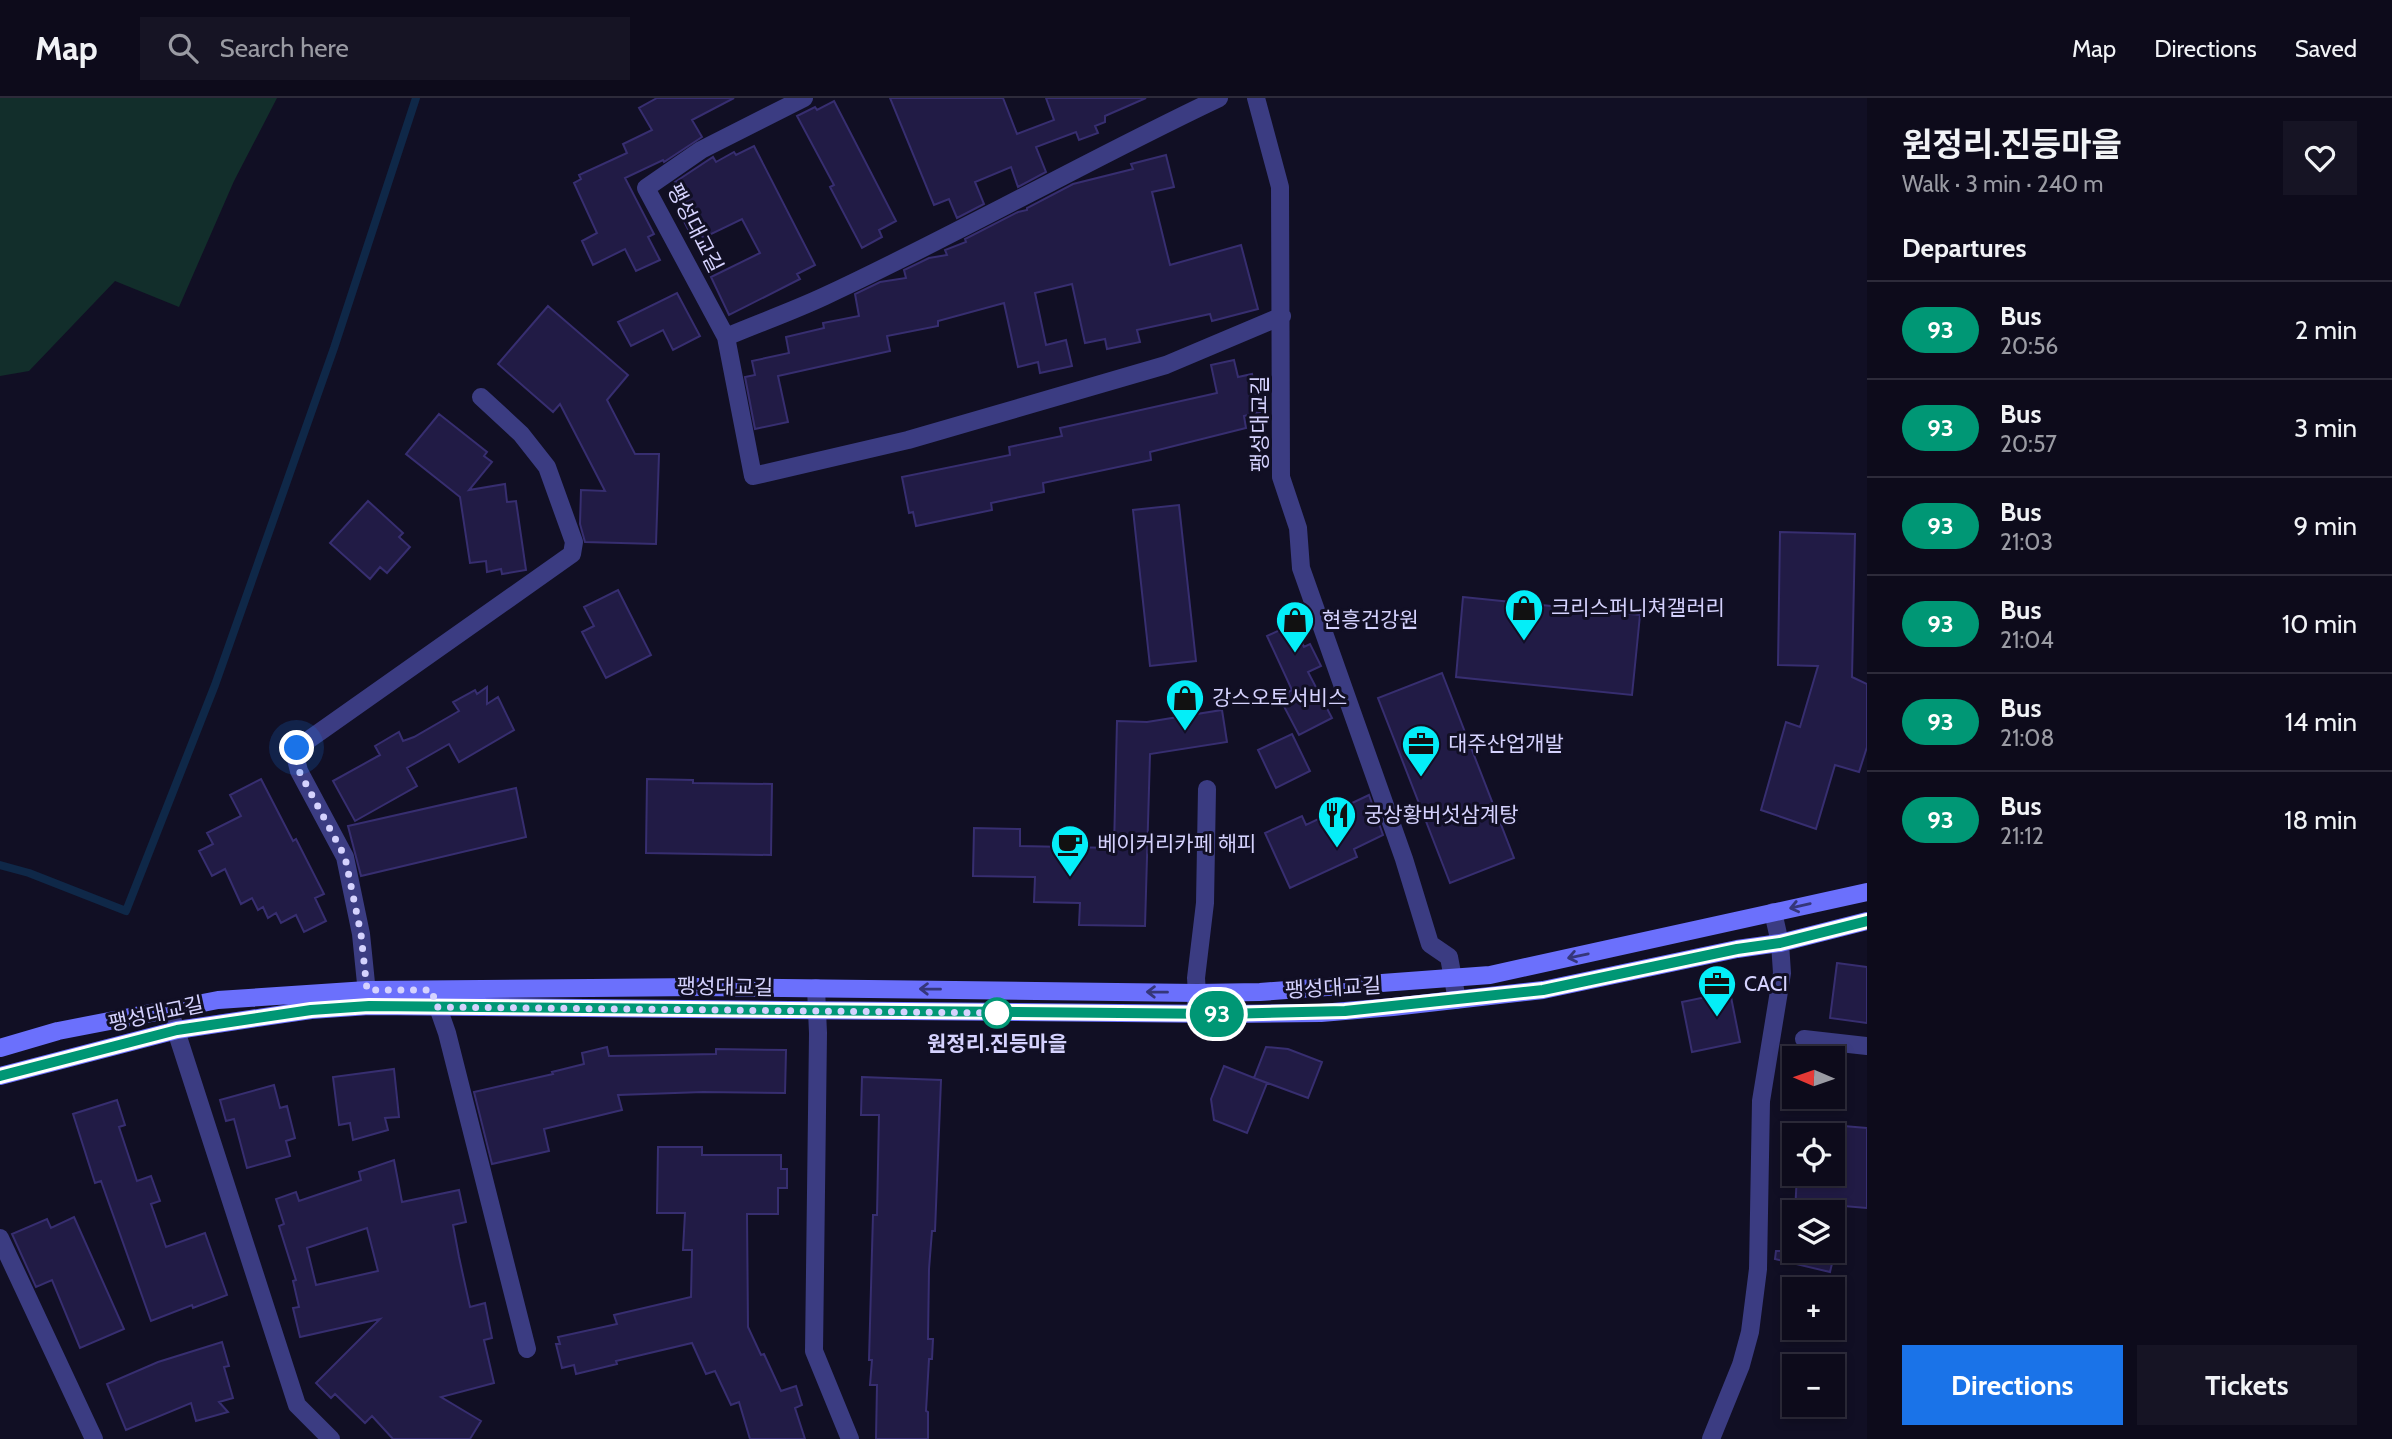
<!DOCTYPE html>
<meta charset="utf-8">
<style>
:root{--surface:#0d0b1b;--page:#161424;--text:#f1f3f6;--muted:#9a9ba3;--line:#2d2b3a;--accent:#1a73e8}
body{margin:0;font-family:Cabin,"Noto Sans KR",sans-serif;background:var(--page);color:var(--text);height:100vh;display:flex;flex-direction:column;font-size:26px;white-space:nowrap}
*{box-sizing:border-box;margin:0}
p{font-size:23px;color:var(--muted)}
.icon{flex:none;width:38px;height:38px;fill:none;stroke:currentColor;stroke-width:2;stroke-linecap:round;stroke-linejoin:round}
.map{position:relative;flex:1;overflow:hidden}
.sheet{display:flex;flex-direction:column;background:var(--surface);width:525px}
.sheet>*{flex:none}
.badge{padding:0 14px;border-radius:23px;font-size:24px;line-height:46px}
.needle{width:46px;rotate:272deg}
.tools{position:absolute;left:1782px;top:948px;display:grid;gap:14px}
.tools a{display:grid;place-items:center;width:63px;height:63px;border-radius:0px;background:var(--surface);box-shadow:0 4px 10px #0003,0 0 0 2px var(--line);font-size:35px}
.you{position:absolute;width:35px;height:35px;margin:-18px;border:5px solid #fff;border-radius:50%;background:#1a73e8;box-shadow:0 0 0 10px #1a73e833}
.map>.badge{position:absolute;translate:-50% -50%;box-shadow:0 0 0 4px #fff}
h2{padding:0 35px;font-size:26px;line-height:63px}
.round{display:grid;place-items:center;flex:none;width:74px;height:74px;border-radius:0px;background:var(--page)}
.head{display:flex;align-items:center;justify-content:space-between;height:119px;padding:0 35px}
h1{font-size:33px;font-weight:700;line-height:52px}
.button{display:flex;gap:14px;margin-top:auto;padding:14px 35px}
.button a{flex:1;height:80px;border-radius:0px;background:var(--accent);color:#fff;font-size:28px;font-weight:700;line-height:80px;text-align:center}
.button a+a{background:var(--page);color:var(--text)}
ul{padding:0;list-style:none}
li{display:flex;align-items:center;gap:21px;height:98px;padding:0 35px;border-top:2px solid var(--line)}
li div{flex:1}
li b{display:block;font-size:26px}
li em{font-style:normal}
li .badge{min-width:77px;font-weight:700;text-align:center}
header{display:flex;align-items:center;gap:42px;box-sizing:border-box;height:98px;padding:0 35px;background:var(--surface);border-bottom:2px solid var(--line)}
header strong{font-size:33px}
nav{display:flex;gap:38px;margin-inline-start:auto;font-size:24px}
.search{width:490px;height:63px;background:var(--page);display:flex;align-items:center;gap:18px;box-sizing:border-box;padding:0 24px;border-radius:0px;color:var(--muted);font-size:26px}
main{display:flex;flex:1;min-height:0}
.map>svg:first-child{display:block}
</style>
<header>
<strong>Map</strong>
<div class="search"><svg class="icon" aria-label="search" viewBox="0 0 24 24"><circle cx="10" cy="10" r="6"/><path d="M15 15l6 6"/></svg>Search here</div>
<nav><a>Map</a><a>Directions</a><a>Saved</a></nav>
</header>
<main>
<div class="map">
<svg width="1867" height="1341" viewBox="0 0 1867 1341">
<rect width="100%" height="100%" fill="#110f24"/>
<path fill="#122e2b" d="M 0,0 L 277,0 L 234,83 L 179,209 L 115,183 L 29,273 L 0,278 Z"/>
<g fill="none" stroke-linecap="round" stroke-linejoin="round">
<path stroke="#0f2848" stroke-width="8" d="M 0,767 L 29,775 L 126,813 L 215,587 L 334,250 L 416,0"/>
</g>
<path fill="#211b45" stroke="#372e70" stroke-width="2" fill-rule="evenodd" d="M 657,0 L 734,0 L 692,22 L 702,39 L 664,64 L 663,62 L 625,80 L 654,136 L 648,139 L 660,162 L 636,173 L 625,151 L 593,167 L 582,143 L 597,135 L 574,85 L 581,81 L 579,77 L 627,55 L 623,46 L 652,32 L 639,10 Z
M 890,0 L 1003,0 L 1017,36 L 1054,22 L 1046,0 L 1146,0 L 1105,18 L 1105,24 L 1095,28 L 1098,35 L 1079,42 L 1076,34 L 1036,49 L 1046,74 L 1018,89 L 1011,69 L 975,84 L 984,106 L 957,120 L 949,101 L 934,107 Z
M 834,3 L 896,123 L 879,132 L 882,139 L 862,150 L 830,89 L 834,87 L 797,18 L 815,9 L 817,12 Z
M 754,48 L 815,167 L 797,176 L 800,181 L 729,217 L 711,179 L 760,155 L 742,121 L 703,140 L 699,131 L 690,135 L 677,110 L 687,106 L 675,84 L 713,59 L 716,64 L 734,54 L 736,57 Z
M 1166,57 L 1174,89 L 1152,94 L 1170,167 L 1241,147 L 1258,211 L 1212,223 L 1210,216 L 1137,232 L 1140,244 L 1107,251 L 1105,241 L 1085,245 L 1072,186 L 1035,195 L 1046,247 L 1066,242 L 1072,268 L 1040,275 L 1038,264 L 1018,269 L 1004,205 L 938,223 L 938,228 L 887,238 L 890,253 L 778,278 L 788,324 L 755,331 L 745,279 L 755,277 L 752,263 L 789,255 L 786,239 L 824,230 L 823,225 L 859,218 L 855,196 L 880,184 L 906,180 L 904,172 L 929,160 L 947,157 L 945,152 L 966,144 L 965,141 L 1018,114 L 1027,112 L 1027,110 L 1073,86 L 1133,71 L 1131,66 Z
M 677,195 L 700,238 L 673,252 L 663,232 L 631,248 L 618,224 Z
M 548,208 L 628,277 L 607,302 L 635,356 L 659,356 L 656,446 L 585,444 L 580,426 L 581,392 L 605,393 L 560,306 L 553,314 L 498,266 Z
M 1234,262 L 1238,279 L 1252,276 L 1260,314 L 1244,318 L 1246,330 L 1150,354 L 1151,362 L 1043,385 L 1044,394 L 991,405 L 992,412 L 916,428 L 913,414 L 909,415 L 902,379 L 1010,357 L 1009,349 L 1062,338 L 1060,330 L 1217,295 L 1211,267 Z
M 439,316 L 487,354 L 484,358 L 492,364 L 469,392 L 505,386 L 507,404 L 516,403 L 526,472 L 502,476 L 501,471 L 487,474 L 486,463 L 470,465 L 460,399 L 406,356 Z
M 368,403 L 403,435 L 399,439 L 410,449 L 387,475 L 380,469 L 370,481 L 330,445 Z
M 1179,407 L 1196,563 L 1150,568 L 1133,412 Z
M 1780,434 L 1855,436 L 1852,579 L 1867,586 L 1867,649 L 1859,674 L 1835,667 L 1816,731 L 1761,712 L 1786,624 L 1800,629 L 1818,568 L 1778,567 Z
M 618,492 L 651,557 L 606,580 L 582,534 L 594,528 L 584,509 Z
M 1463,499 L 1640,517 L 1632,597 L 1456,579 Z
M 1293,526 L 1304,549 L 1310,546 L 1321,568 L 1308,574 L 1332,620 L 1299,637 L 1279,599 L 1292,592 L 1267,538 Z
M 1442,575 L 1514,760 L 1450,785 L 1378,600 Z
M 487,589 L 487,606 L 498,599 L 514,632 L 459,664 L 449,646 L 407,670 L 417,688 L 355,723 L 333,683 L 380,657 L 375,648 L 399,634 L 403,643 L 414,639 L 459,613 L 453,604 L 475,592 L 477,596 Z
M 1222,612 L 1227,644 L 1150,656 L 1145,828 L 1079,827 L 1080,805 L 1034,804 L 1035,779 L 973,778 L 974,730 L 1020,731 L 1020,748 L 1114,750 L 1117,623 L 1147,624 Z
M 1292,636 L 1310,673 L 1276,690 L 1258,652 Z
M 261,681 L 293,743 L 296,741 L 324,796 L 315,800 L 326,823 L 304,834 L 296,817 L 281,825 L 276,815 L 268,820 L 263,809 L 258,812 L 252,800 L 241,806 L 225,771 L 212,778 L 199,753 L 213,746 L 207,735 L 241,718 L 230,697 Z
M 647,681 L 693,682 L 693,685 L 772,686 L 771,757 L 646,755 Z
M 516,690 L 526,739 L 361,778 L 348,728 Z
M 1369,697 L 1383,737 L 1354,751 L 1357,759 L 1290,790 L 1265,735 L 1302,718 L 1306,727 Z
M 1837,865 L 1867,869 L 1867,925 L 1830,920 Z
M 1730,894 L 1740,944 L 1692,954 L 1682,904 Z
M 607,949 L 609,958 L 716,956 L 716,951 L 786,952 L 785,995 L 703,994 L 618,997 L 622,1012 L 544,1031 L 549,1053 L 492,1066 L 474,994 L 553,976 L 552,974 L 584,966 L 582,955 Z
M 1266,949 L 1288,951 L 1322,964 L 1308,1000 L 1254,980 Z
M 1224,968 L 1267,985 L 1247,1035 L 1214,1022 L 1211,1001 Z
M 394,971 L 399,1019 L 385,1020 L 388,1032 L 353,1042 L 350,1025 L 339,1027 L 333,979 Z
M 862,979 L 941,982 L 935,1133 L 932,1133 L 929,1171 L 928,1241 L 933,1241 L 932,1261 L 929,1261 L 926,1313 L 928,1314 L 928,1341 L 876,1341 L 877,1287 L 870,1287 L 872,1262 L 869,1262 L 873,1117 L 877,1117 L 879,1017 L 861,1017 Z
M 274,987 L 280,1010 L 287,1008 L 295,1040 L 286,1043 L 290,1058 L 247,1070 L 234,1021 L 226,1023 L 220,1002 Z
M 117,1002 L 125,1027 L 119,1029 L 137,1083 L 151,1078 L 160,1103 L 151,1106 L 166,1149 L 205,1135 L 227,1197 L 193,1210 L 192,1207 L 151,1223 L 101,1083 L 95,1085 L 73,1016 Z
M 1832,1027 L 1867,1030 L 1867,1110 L 1844,1108 L 1843,1115 L 1795,1115 L 1797,1076 L 1832,1076 Z
M 658,1049 L 702,1049 L 702,1057 L 781,1057 L 781,1071 L 787,1071 L 787,1090 L 778,1090 L 778,1116 L 747,1116 L 748,1229 L 761,1257 L 764,1256 L 781,1293 L 796,1288 L 802,1307 L 795,1310 L 805,1341 L 750,1341 L 739,1304 L 731,1307 L 715,1273 L 706,1276 L 692,1245 L 616,1263 L 617,1266 L 576,1276 L 574,1267 L 562,1270 L 556,1246 L 560,1246 L 558,1239 L 617,1226 L 614,1217 L 691,1199 L 692,1152 L 683,1152 L 685,1115 L 657,1115 Z
M 394,1062 L 402,1104 L 459,1092 L 466,1124 L 453,1127 L 459,1159 L 470,1209 L 485,1205 L 492,1240 L 484,1242 L 494,1285 L 441,1299 L 481,1323 L 470,1341 L 393,1341 L 372,1318 L 365,1325 L 335,1296 L 331,1300 L 316,1285 L 380,1221 L 300,1239 L 293,1210 L 299,1209 L 293,1183 L 296,1182 L 279,1128 L 284,1126 L 276,1101 L 296,1094 L 299,1103 L 361,1082 L 359,1074 ZM 367,1130 L 378,1173 L 316,1187 L 307,1150 Z
M 74,1119 L 124,1231 L 80,1250 L 52,1182 L 36,1189 L 12,1136 L 47,1121 L 51,1130 Z
M 1776,1153 L 1835,1153 L 1830,1174 L 1775,1161 Z
M 222,1244 L 229,1268 L 224,1269 L 233,1300 L 219,1304 L 228,1314 L 196,1323 L 191,1305 L 126,1332 L 107,1286 L 158,1264 Z"/>
<g fill="none" stroke-linecap="round" stroke-linejoin="round">
<path stroke="#3b3c82" stroke-width="18" d="M 804,0 L 701,52 L 646,90 L 726,239 L 753,378 L 908,342 L 1166,267 L 1282,218
M 1256,0 L 1280,89 L 1281,379 L 1298,430 L 1301,470 L 1404,761 L 1430,846 L 1449,859 L 1457,902
M 726,239 C 759,225 793,213 825,198 C 958,136 1086,63 1219,0
M 816,890 L 818,935 L 814,1253 L 850,1341
M 433,895 L 447,935 L 527,1251
M 368,905 L 361,836 L 345,759 L 299,673 L 296,661 L 297,650 L 572,456 L 574,444 L 547,369 L 521,336 L 481,299
M 169,911 L 297,1307 L 331,1341
M 1195,915 L 1197,895 L 1196,880 L 1205,805 L 1207,691
M 1804,941 L 1867,948
M 0,1140 L 94,1341"/>
<path stroke="#3b3c82" stroke-width="18" d="M 1711,1341 L 1741,1267 L 1750,1234 L 1758,1171 L 1761,1003 L 1782,875 L 1780,845 L 1773,814"/>
<path stroke="#6b70fc" stroke-width="18" d="M 0,950 L 58,933 L 218,902 L 367,892 L 701,889 L 1197,895 L 1260,894 L 1490,877 L 1867,794
M 0,978 L 177,932 L 311,912 L 369,908 L 1224,916 L 1321,915 L 1393,909 L 1543,892 L 1737,851 L 1780,845 L 1867,823"/>
</g>
<defs><path id="oneway-shaft" d="M-6 0H5M1.5-3L5.5 0L1.5 3" fill="none" stroke-width="1.6" stroke-linecap="round" stroke-linejoin="round" transform="scale(1.75)"/></defs>
<g stroke="#35367a">
<use href="#oneway-shaft" transform="translate(1800 808) rotate(167)"/>
<use href="#oneway-shaft" transform="translate(1578 858) rotate(168)"/>
<use href="#oneway-shaft" transform="translate(930 891) rotate(-179)"/>
<use href="#oneway-shaft" transform="translate(1157 894) rotate(-179)"/>
</g>
<g fill="none" stroke-linecap="round" stroke-linejoin="round">
<g stroke="#fff" stroke-width="16">
<path id="line" d="M 0,978 L 177,932 L 311,912 L 369,908 L 1224,916 L 1345,913 L 1543,892 L 1737,851 L 1780,845 L 1867,823"/>
</g>
<use href="#line" stroke="#009775" stroke-width="10"/>
<path stroke="#d5d2fe" stroke-width="7" stroke-dasharray="0 12.6" d="M 297,650 L 296,661 L 299,673 L 345,759 L 361,836 L 367,892 L 432,892 L 436,909 L 997,915"/>
</g>
<defs>
<g id="shop-pin" transform="scale(2.0125)"><path d="M0 17L-7.5 6A9.5 9.5 0 1 1 7.5 6Z" fill="#04eef8" stroke="#110f24"/><path d="M-5-2.5h2.3a2.7 3.5 0 0 1 5.4 0H5L5.5 6h-11ZM-1.5-2.5h3a1.5 2.3 0 0 0-3 0Z" fill="#111"/></g>
<g id="office-pin" transform="scale(2.0125)"><path d="M0 17L-7.5 6A9.5 9.5 0 1 1 7.5 6Z" fill="#04eef8" stroke="#110f24"/><path d="M-6-3h4V-5.5h4V-3h4V5H-6ZM-1-4.5V-3h2v-1.5ZM-6 0V1H6V0Z" fill="#111"/></g>
<g id="restaurant-pin" transform="scale(2.0125)"><path d="M0 17L-7.5 6A9.5 9.5 0 1 1 7.5 6Z" fill="#04eef8" stroke="#110f24"/><path d="M-5-6h1v4h1v-4h1v4h1v-4h1v5L-1.5 .5V6h-2V.5L-5-1ZM5-6V6H3V1.5H1.5Q1.5-4 5-6Z" fill="#111"/></g>
<g id="cafe-pin" transform="scale(2.0125)"><path d="M0 17L-7.5 6A9.5 9.5 0 1 1 7.5 6Z" fill="#04eef8" stroke="#110f24"/><path d="M-5.5-4.5H6V0H3Q3 3.5 0 3.5H-2.5Q-5.5 3.5-5.5 0ZM3-3.2v2h1.7v-2ZM-6 4.5H4V6H-6Z" fill="#111"/></g>
</defs>
<g fill-rule="evenodd">
<use href="#shop-pin" x="1524" y="510"/>
<use href="#shop-pin" x="1295" y="522"/>
<use href="#shop-pin" x="1185" y="600"/>
<use href="#office-pin" x="1421" y="646"/>
<use href="#restaurant-pin" x="1337" y="717"/>
<use href="#cafe-pin" x="1070" y="746"/>
<use href="#office-pin" x="1717" y="886"/>
</g>
<circle fill="#fff" stroke="#009775" stroke-width="3.5" cx="997" cy="915" r="14"/>
<g text-anchor="middle" stroke-width="6" stroke-linejoin="round" paint-order="stroke">
<g font-size="21" fill="#d5d2fe" stroke="#110f24">
<text transform="translate(695 130) rotate(63)" y="7">팽성대교길</text>
<text transform="translate(1260 326) rotate(-90)" y="7">팽성대교길</text>
<text transform="translate(725 889) rotate(1)" y="7">팽성대교길</text>
<text transform="translate(1333 890) rotate(-3)" y="7">팽성대교길</text>
<text transform="translate(156 916) rotate(-12)" y="7">팽성대교길</text>
</g>
<g font-size="21" fill="#d5d2fe" stroke="#110f24" text-anchor="start">
<text x="1551" y="517">크리스퍼니쳐갤러리</text>
<text x="1322" y="529">현흥건강원</text>
<text x="1212" y="607">강스오토서비스</text>
<text x="1448" y="653">대주산업개발</text>
<text x="1364" y="724">궁상황버섯삼계탕</text>
<text x="1097" y="753">베이커리카페 해피</text>
<text x="1744" y="893">CACI</text>
</g>
<g font-size="21" font-weight="bold" fill="#d5d2fe" stroke="#110f24">
<text x="997" y="953">원정리.진등마을</text>
</g>
</g>
</svg>
<div class="tools">
<a><svg class="needle" viewBox="-14 -14 28 28"><path d="M0-13l5 13h-10z" fill="#e53935"/><path d="M0 13l5-13h-10z" fill="#9a9ba3"/></svg></a>
<a><svg class="icon" aria-label="locate" viewBox="0 0 24 24"><circle cx="12" cy="12" r="6"/><path d="M12 2v4M12 18v4M2 12h4M18 12h4"/></svg></a>
<a><svg class="icon" aria-label="layers" viewBox="0 0 24 24"><path d="M12 4l9 5-9 5-9-5zM3 14l9 5 9-5"/></svg></a>
<a>+</a>
<a>−</a>
</div>
<div class="you" style="left:297px;top:650px"></div>
<b class="badge" style="left:1217px;top:916px;background:#009775;color:#fff">93</b>
</div>
<section class="sheet">
<div class="head"><div><h1>원정리.진등마을</h1><p>Walk · 3 min · 240 m</p></div><a class="round"><svg class="icon" aria-label="heart" viewBox="0 0 24 24"><path d="M12 20l-8-8c-3-5 5-10 8-4 3-6 11-1 8 4z"/></svg></a></div>
<h2>Departures</h2>
<ul>
<li><span class="badge" style="background:#009775;color:#fff">93</span><div><b>Bus</b><p>20:56</p></div><em>2 min</em></li>
<li><span class="badge" style="background:#009775;color:#fff">93</span><div><b>Bus</b><p>20:57</p></div><em>3 min</em></li>
<li><span class="badge" style="background:#009775;color:#fff">93</span><div><b>Bus</b><p>21:03</p></div><em>9 min</em></li>
<li><span class="badge" style="background:#009775;color:#fff">93</span><div><b>Bus</b><p>21:04</p></div><em>10 min</em></li>
<li><span class="badge" style="background:#009775;color:#fff">93</span><div><b>Bus</b><p>21:08</p></div><em>14 min</em></li>
<li><span class="badge" style="background:#009775;color:#fff">93</span><div><b>Bus</b><p>21:12</p></div><em>18 min</em></li>
</ul>
<div class="button"><a>Directions</a><a>Tickets</a></div>
</section>
</main>
